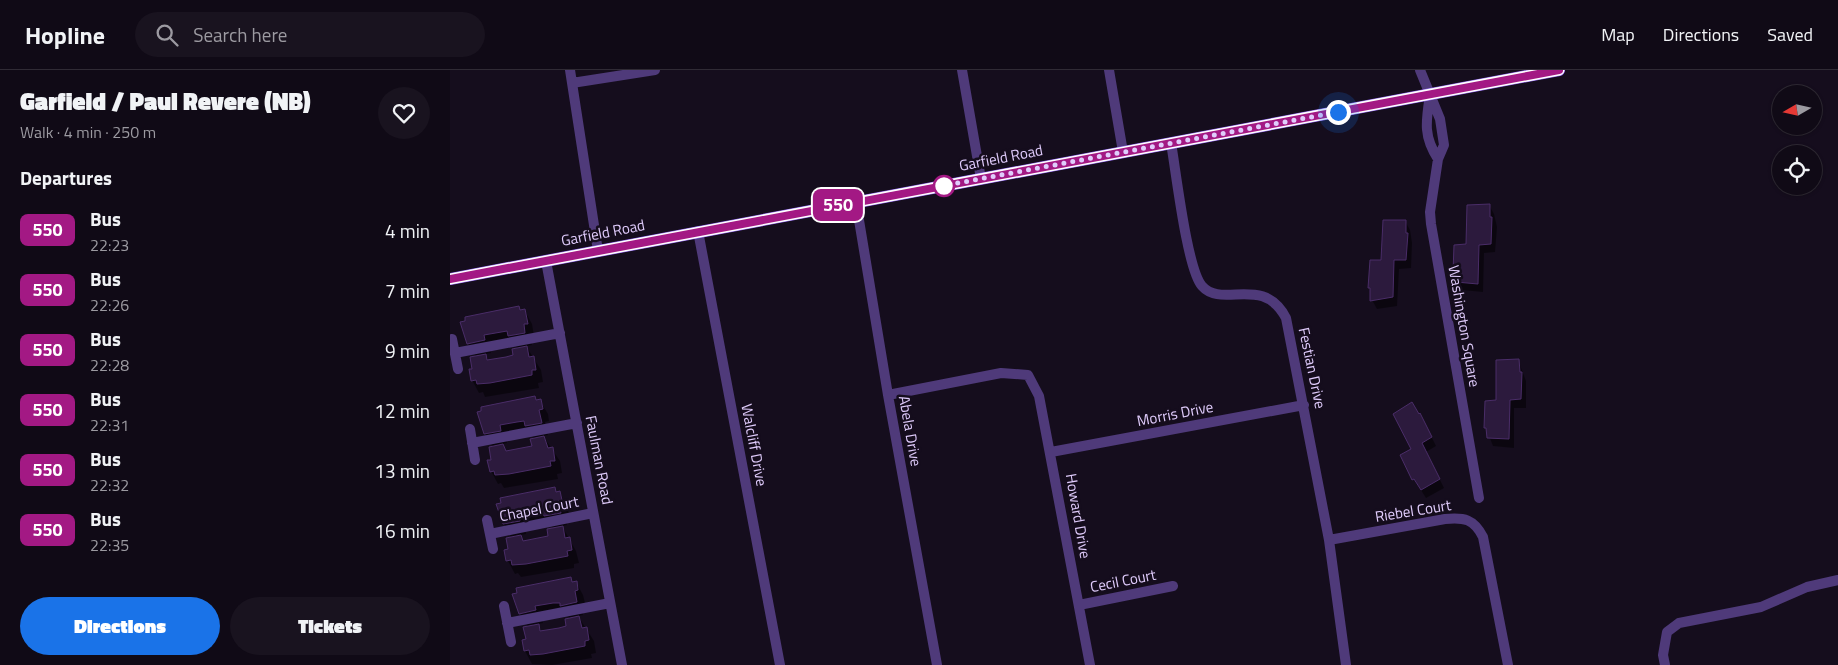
<!DOCTYPE html>
<meta charset="utf-8">
<style>
:root{--surface:#100a16;--page:#19131f;--text:#f1f3f6;--muted:#9c9aa1;--line:#302b35;--accent:#1a73e8}
body{margin:0;font-family:"Titillium Web",sans-serif;background:var(--page);color:var(--text);height:100vh;display:flex;flex-direction:column;font-size:19px;white-space:nowrap}
*{box-sizing:border-box;margin:0}
p{font-size:16px;color:var(--muted)}
.icon{flex:none;width:28px;height:28px;fill:none;stroke:currentColor;stroke-width:2;stroke-linecap:round;stroke-linejoin:round}
.map{position:relative;flex:1;overflow:hidden}
.details{display:flex;flex-direction:column;background:var(--surface);width:450px}
.details>*{flex:none}
.badge{padding:0 10px;border-radius:8px;font-size:18px;line-height:32px}
.needle{width:32px;rotate:261deg}
.controls{position:absolute;left:1322px;top:15px;display:grid;gap:10px}
.controls a{display:grid;place-items:center;width:50px;height:50px;border-radius:50%;background:var(--surface);box-shadow:0 1px 4px #0004,0 0 0 1px var(--line);font-size:25px}
.you{position:absolute;width:25px;height:25px;margin:-12px;border:4px solid #fff;border-radius:50%;background:#1a73e8;box-shadow:0 0 0 8px #1a73e833}
.map>.badge{position:absolute;translate:-50% -50%;box-shadow:0 0 0 2px #fff}
h2{padding:0 20px;font-size:19px;line-height:45px}
.round{display:grid;place-items:center;flex:none;width:52px;height:52px;border-radius:26px;background:var(--page)}
.headline{display:flex;align-items:center;justify-content:space-between;height:85px;padding:0 20px}
h1{font-size:24px;font-weight:800;line-height:38px}
.primary-button{display:flex;gap:10px;margin-top:auto;padding:10px 20px}
.primary-button a{flex:1;height:58px;border-radius:30px;background:var(--accent);color:#fff;font-size:20px;font-weight:800;line-height:58px;text-align:center}
.primary-button a+a{background:var(--page);color:var(--text)}
ul{padding:0;list-style:none}
li{display:flex;align-items:center;gap:15px;height:60px;padding:0 20px}
li div{flex:1}
li b{display:block;font-size:19px}
li em{font-style:normal}
li .badge{min-width:55px;font-weight:700;text-align:center}
header{display:flex;align-items:center;gap:30px;box-sizing:border-box;height:70px;padding:0 25px;background:var(--surface);border-bottom:1px solid var(--line)}
header strong{font-size:24px}
nav{display:flex;gap:28px;margin-inline-start:auto;font-size:18px}
.search{width:350px;height:45px;background:var(--page);display:flex;align-items:center;gap:12px;box-sizing:border-box;padding:0 18px;border-radius:28px;color:var(--muted);font-size:19px}
main{display:flex;flex:1;min-height:0}
.map>svg:first-child{display:block}
</style>
<header>
<strong>Hopline</strong>
<div class="search"><svg class="icon" aria-label="search" viewBox="0 0 24 24"><circle cx="10" cy="10" r="6"/><path d="M15 15l6 6"/></svg>Search here</div>
<nav><a>Map</a><a>Directions</a><a>Saved</a></nav>
</header>
<main>
<section class="details">
<div class="headline"><div><h1>Garfield / Paul Revere (NB)</h1><p>Walk · 4 min · 250 m</p></div><a class="round"><svg class="icon" aria-label="heart" viewBox="0 0 24 24"><path d="M12 20l-8-8c-3-5 5-10 8-4 3-6 11-1 8 4z"/></svg></a></div>
<h2>Departures</h2>
<ul>
<li><span class="badge" style="background:#a31984;color:#fff">550</span><div><b>Bus</b><p>22:23</p></div><em>4 min</em></li>
<li><span class="badge" style="background:#a31984;color:#fff">550</span><div><b>Bus</b><p>22:26</p></div><em>7 min</em></li>
<li><span class="badge" style="background:#a31984;color:#fff">550</span><div><b>Bus</b><p>22:28</p></div><em>9 min</em></li>
<li><span class="badge" style="background:#a31984;color:#fff">550</span><div><b>Bus</b><p>22:31</p></div><em>12 min</em></li>
<li><span class="badge" style="background:#a31984;color:#fff">550</span><div><b>Bus</b><p>22:32</p></div><em>13 min</em></li>
<li><span class="badge" style="background:#a31984;color:#fff">550</span><div><b>Bus</b><p>22:35</p></div><em>16 min</em></li>
</ul>
<div class="primary-button"><a>Directions</a><a>Tickets</a></div>
</section>
<div class="map">
<svg width="1388" height="595" viewBox="0 0 1388 595">
<rect width="100%" height="100%" fill="#150d1d"/>
<path fill="#0007" fill-rule="evenodd" d="M 1039,135 L 1044,144 L 1047,157 L 1045,182 L 1034,183 L 1033,222 L 1012,220 L 1005,202 Z
M 955,151 L 960,160 L 962,173 L 961,198 L 949,199 L 947,236 L 927,239 L 922,230 L 919,217 Z
M 68,237 L 71,242 L 75,241 L 82,254 L 84,266 L 80,267 L 82,275 L 76,276 L 91,300 L 93,312 L 88,313 L 89,318 L 35,327 L 33,322 L 29,323 L 22,310 L 26,287 L 18,273 ZM 64,274 L 68,279 L 64,286 L 39,291 L 35,284 L 41,283 L 40,278 Z
M 1068,290 L 1076,311 L 1076,338 L 1064,338 L 1064,378 L 1043,376 L 1036,358 Z
M 85,327 L 87,332 L 90,331 L 98,344 L 99,351 L 95,352 L 98,365 L 93,366 L 110,391 L 112,403 L 107,404 L 108,409 L 54,418 L 51,413 L 48,414 L 41,401 L 43,377 L 35,363 ZM 81,364 L 84,369 L 83,377 L 57,382 L 52,374 L 57,373 L 56,368 Z
M 970,344 L 986,376 L 976,382 L 994,418 L 976,428 L 962,406 L 962,380 Z
M 110,422 L 119,443 L 115,444 L 117,455 L 112,456 L 126,481 L 129,493 L 124,494 L 124,498 L 71,507 L 68,503 L 65,504 L 58,491 L 56,481 L 59,480 L 62,468 L 54,454 L 48,435 ZM 101,455 L 103,459 L 100,467 L 74,472 L 70,465 L 76,464 L 75,459 Z
M 120,509 L 123,513 L 126,512 L 133,525 L 135,533 L 131,534 L 133,545 L 128,546 L 144,571 L 146,583 L 141,584 L 142,588 L 102,595 L 82,594 L 75,581 L 73,571 L 77,570 L 78,557 L 70,543 ZM 117,545 L 120,549 L 117,557 L 92,562 L 87,554 L 93,553 L 92,549 Z"/>
<path fill="#2c1a3d" stroke="#4a2d68" d="M 1040,134 L 1040,147 L 1042,147 L 1041,174 L 1029,175 L 1028,214 L 1006,212 L 1006,202 L 1003,203 L 1004,175 L 1016,174 L 1017,135 Z
M 933,150 L 956,150 L 956,163 L 958,163 L 956,190 L 944,190 L 943,227 L 920,231 L 920,218 L 918,218 L 920,190 L 931,190 Z
M 69,236 L 70,240 L 75,239 L 78,254 L 74,254 L 75,263 L 58,266 L 57,261 L 34,265 L 35,270 L 17,274 L 10,252 L 15,251 L 15,247 Z
M 77,276 L 79,287 L 84,286 L 86,300 L 82,300 L 82,305 L 40,313 L 27,314 L 26,310 L 21,311 L 19,299 L 22,299 L 20,287 L 36,284 L 37,290 L 56,287 L 63,285 L 62,279 Z
M 1069,289 L 1070,302 L 1072,302 L 1071,329 L 1060,330 L 1059,369 L 1037,368 L 1036,358 L 1034,358 L 1035,331 L 1046,330 L 1046,290 Z
M 85,326 L 86,330 L 91,329 L 93,339 L 89,340 L 92,353 L 75,356 L 74,351 L 67,352 L 50,355 L 51,361 L 34,364 L 27,342 L 31,341 L 31,337 Z
M 962,332 L 969,344 L 970,343 L 982,367 L 972,373 L 990,409 L 971,420 L 964,409 L 962,410 L 950,385 L 961,379 L 943,344 Z
M 94,366 L 98,378 L 103,377 L 105,391 L 100,391 L 101,396 L 59,404 L 45,405 L 44,401 L 40,402 L 37,390 L 41,390 L 39,377 L 53,374 L 56,381 L 82,376 L 80,369 Z
M 105,417 L 106,422 L 110,421 L 112,430 L 108,431 L 111,443 L 94,446 L 93,443 L 69,446 L 70,451 L 53,454 L 46,434 L 51,433 L 50,428 Z
M 113,456 L 115,468 L 120,467 L 122,480 L 117,481 L 118,486 L 76,494 L 62,495 L 61,490 L 56,491 L 54,480 L 58,479 L 56,468 L 71,465 L 73,471 L 98,466 L 97,459 Z
M 121,507 L 122,512 L 127,511 L 128,520 L 125,521 L 127,532 L 110,536 L 110,533 L 103,533 L 85,536 L 86,540 L 69,544 L 62,524 L 67,523 L 66,518 Z
M 129,546 L 132,558 L 137,557 L 139,570 L 135,571 L 135,576 L 93,584 L 80,585 L 79,580 L 74,581 L 72,570 L 76,569 L 73,557 L 89,554 L 90,561 L 109,558 L 116,556 L 115,549 Z"/>
<g fill="none" stroke-linecap="round" stroke-linejoin="round">
<path stroke="#4f3a7a" stroke-width="10" d="M 120,0 L 148,181
M 512,0 L 531,109
M 659,0 L 673,82
M 970,0 L 990,49 L 994,75 L 988,89 C 973,66 976,51 980,25
M 122,13 L 205,0
M 721,73 C 726,101 737,199 752,216 C 772,239 813,204 836,248 L 879,470 L 896,595
M 988,89 L 980,142 L 981,154 L 1029,428
M 406,132 L 438,325 L 487,595
M 248,161 L 330,595
M 96,191 L 172,595
M 2,269 L 8,299
M 5,283 L 110,263
M 438,325 L 551,303 L 578,305 L 589,326 L 640,595
M 20,359 L 25,390
M 22,373 L 127,353
M 601,382 L 854,335
M 37,450 L 43,479
M 40,464 L 143,443
M 879,470 L 995,449 C 1014,447 1024,449 1033,467 L 1058,595
M 629,535 L 723,516
M 54,536 L 61,572
M 57,553 L 160,533
M 1215,595 L 1213,585 L 1217,562 L 1229,553 L 1311,537 L 1357,517 L 1388,510"/>
<path stroke="#9668f7" stroke-width="12" d="M 0,209 L 1109,0"/>
</g>
<g fill="none" stroke-linecap="round" stroke-linejoin="round">
<g stroke="#fff" stroke-width="11">
<path id="line" d="M 0,209 L 1109,0"/>
</g>
<use href="#line" stroke="#a31984" stroke-width="8"/>
<path stroke="#e0ccfc" stroke-width="5" stroke-dasharray="0 9" d="M 494,116 L 492,116 L 888,42"/>
</g>
<circle fill="#fff" stroke="#a31984" stroke-width="2.5" cx="494" cy="116" r="10"/>
<g text-anchor="middle" stroke-width="5" stroke-linejoin="round" paint-order="stroke">
<g font-size="15" fill="#e0ccfc" stroke="#150d1d">
<text transform="translate(551 88) rotate(-11)" y="5">Garfield Road</text>
<text transform="translate(153 163) rotate(-11)" y="5">Garfield Road</text>
<text transform="translate(1014 256) rotate(80)" y="5">Washington Square</text>
<text transform="translate(862 298) rotate(78)" y="5">Festian Drive</text>
<text transform="translate(725 344) rotate(-11)" y="5">Morris Drive</text>
<text transform="translate(460 361) rotate(80)" y="5">Abela Drive</text>
<text transform="translate(304 375) rotate(79)" y="5">Walcliff Drive</text>
<text transform="translate(149 390) rotate(79)" y="5">Faulman Road</text>
<text transform="translate(89 439) rotate(-11)" y="5">Chapel Court</text>
<text transform="translate(963 441) rotate(-9)" y="5">Riebel Court</text>
<text transform="translate(628 446) rotate(80)" y="5">Howard Drive</text>
<text transform="translate(673 511) rotate(-11)" y="5">Cecil Court</text>
</g>
</g>
</svg>
<div class="controls">
<a><svg class="needle" viewBox="-14 -14 28 28"><path d="M0-13l5 13h-10z" fill="#e53935"/><path d="M0 13l5-13h-10z" fill="#9c9aa1"/></svg></a>
<a><svg class="icon" aria-label="locate" viewBox="0 0 24 24"><circle cx="12" cy="12" r="6"/><path d="M12 2v4M12 18v4M2 12h4M18 12h4"/></svg></a>
</div>
<div class="you" style="left:888px;top:42px"></div>
<b class="badge" style="left:388px;top:135px;background:#a31984;color:#fff">550</b>
</div>
</main>
